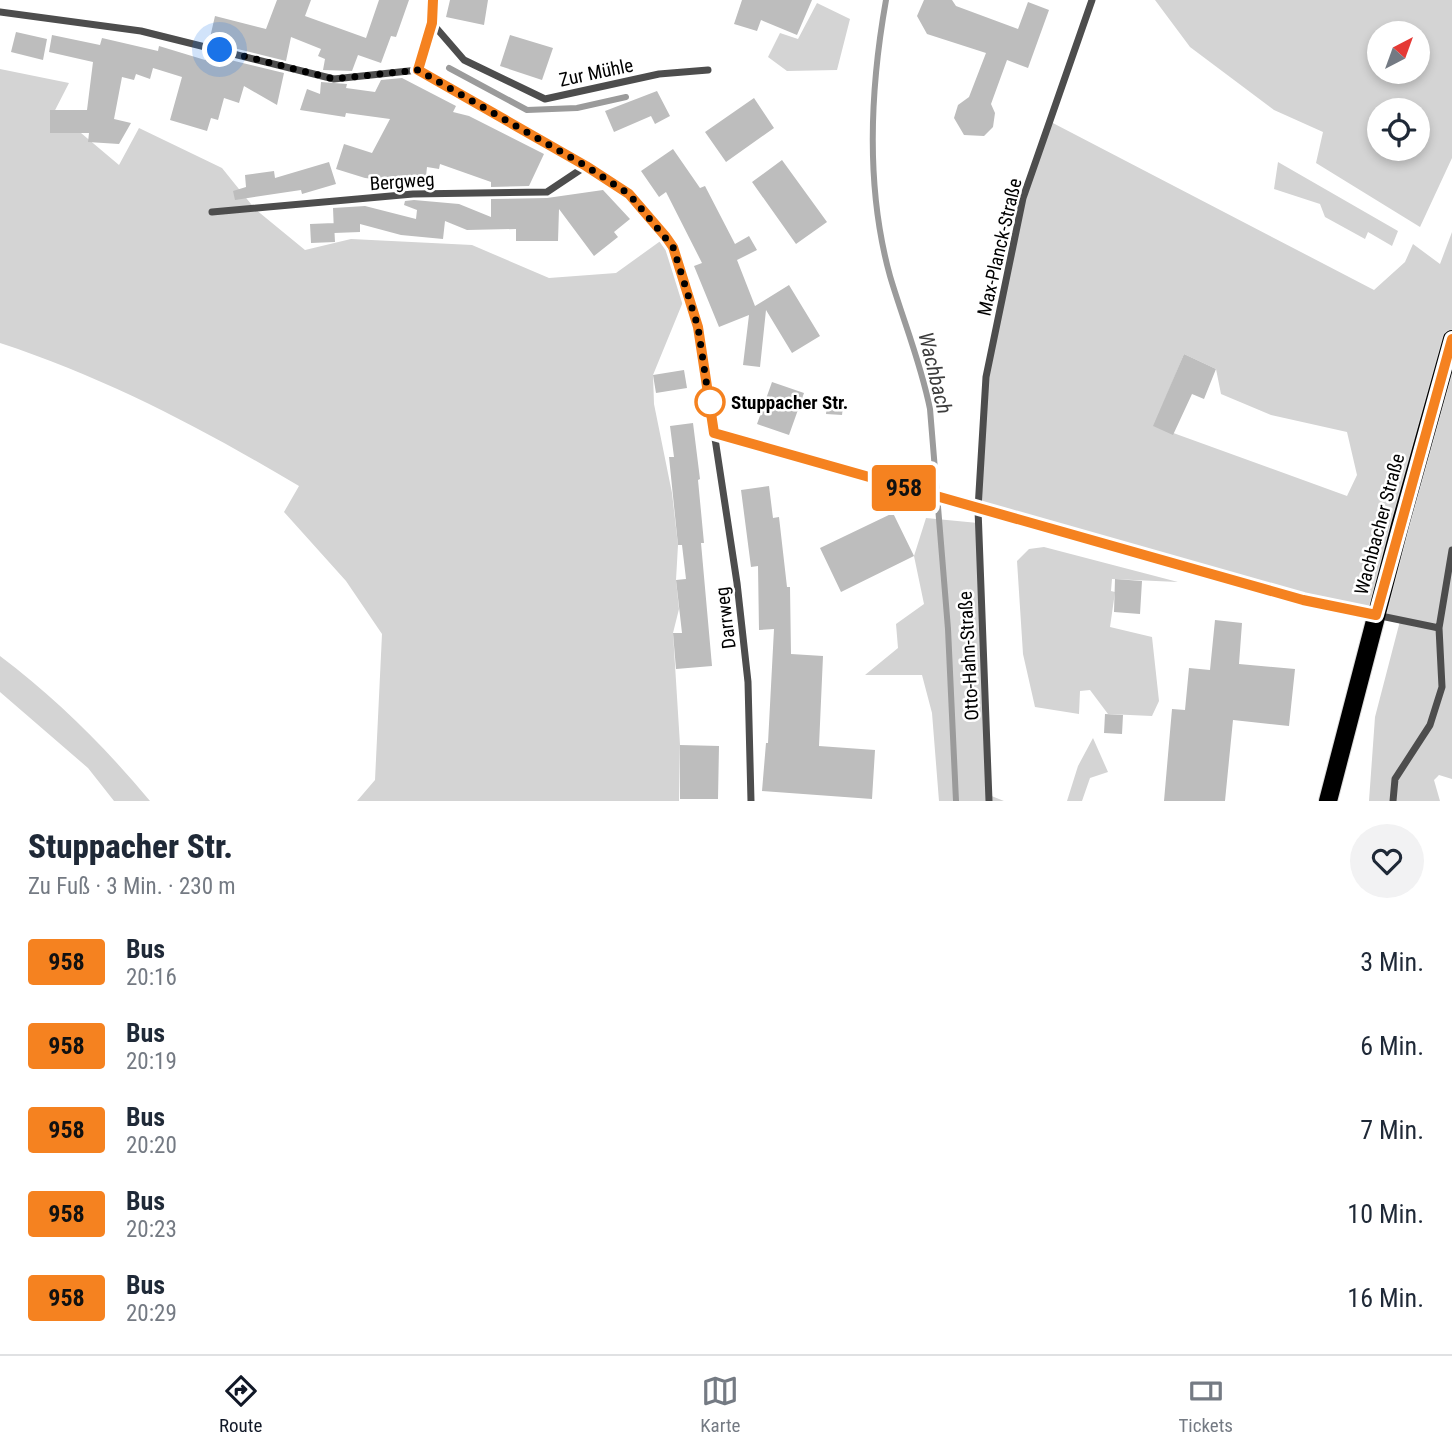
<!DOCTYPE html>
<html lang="de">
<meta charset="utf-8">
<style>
:root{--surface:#fff;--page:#f2f2f3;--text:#1f2937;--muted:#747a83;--line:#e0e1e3;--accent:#111827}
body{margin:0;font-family:"Roboto Condensed",sans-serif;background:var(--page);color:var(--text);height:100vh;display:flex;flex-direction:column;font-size:26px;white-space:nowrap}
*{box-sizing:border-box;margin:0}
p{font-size:23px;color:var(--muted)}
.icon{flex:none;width:38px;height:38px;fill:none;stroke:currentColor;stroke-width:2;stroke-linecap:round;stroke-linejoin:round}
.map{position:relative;height:801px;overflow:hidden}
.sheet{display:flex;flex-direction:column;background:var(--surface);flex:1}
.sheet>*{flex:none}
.badge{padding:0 14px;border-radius:5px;font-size:24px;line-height:46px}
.needle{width:46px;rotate:41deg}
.buttons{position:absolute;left:1367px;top:21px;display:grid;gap:14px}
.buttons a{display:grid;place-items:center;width:63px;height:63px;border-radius:50%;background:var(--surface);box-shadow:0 4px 10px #0003;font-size:35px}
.you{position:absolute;width:35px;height:35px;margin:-18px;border:5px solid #fff;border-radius:50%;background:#1a73e8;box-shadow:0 0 0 10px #1a73e833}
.map>.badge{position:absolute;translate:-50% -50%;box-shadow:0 0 0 4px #fff}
.round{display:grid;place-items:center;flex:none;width:74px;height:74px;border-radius:37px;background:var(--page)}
.headline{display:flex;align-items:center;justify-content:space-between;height:119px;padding:0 28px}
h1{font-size:33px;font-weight:800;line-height:52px}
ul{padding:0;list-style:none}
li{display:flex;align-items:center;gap:21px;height:84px;padding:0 28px}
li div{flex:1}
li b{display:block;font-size:26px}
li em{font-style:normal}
li .badge{min-width:77px;font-weight:700;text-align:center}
.tabs{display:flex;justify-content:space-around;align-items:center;height:98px;border-top:2px solid var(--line);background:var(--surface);font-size:19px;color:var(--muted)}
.tabs a{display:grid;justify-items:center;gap:4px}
.tabs .selected{color:var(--accent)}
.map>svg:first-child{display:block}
</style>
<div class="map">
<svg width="1452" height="801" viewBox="0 0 1452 801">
<rect width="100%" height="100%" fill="#fff"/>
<path fill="#d4d4d4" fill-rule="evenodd" d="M 1155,0 L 1452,0 L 1452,158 L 1420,227 L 1316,163 L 1323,132 L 1274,110 L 1190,47 ZM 1379,33 L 1418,33 L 1418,72 L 1379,72 ZM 1418,110 L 1418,149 L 1379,149 L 1379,110 Z
M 817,3 L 850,19 L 837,70 L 787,71 L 768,57 L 780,33 L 798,39 Z
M 0,69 L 69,83 L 50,120 L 50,133 L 81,133 L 119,165 L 139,128 L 222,168 L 255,209 L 305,250 L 351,239 L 472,245 L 549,278 L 616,273 L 666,237 L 687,292 L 653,375 L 654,404 L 672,493 L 678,545 L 676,580 L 679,609 L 673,633 L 680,745 L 679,801 L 357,801 L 375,780 L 382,634 L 346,581 L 284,512 L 299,486 C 201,428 109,379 0,343 Z
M 1049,121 L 1374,290 L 1405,262 L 1413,244 L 1440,264 L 1452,232 L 1452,779 L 1439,775 L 1434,780 L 1440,801 L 1369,801 L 1375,717 L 1400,621 L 1303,600 L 978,509 L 986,377 L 1023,198 ZM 1184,354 L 1216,369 L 1221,394 L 1271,415 L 1347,432 L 1357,475 L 1347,496 L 1154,426 Z
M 1278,162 L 1398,231 L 1392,246 L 1368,232 L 1365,239 L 1325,217 L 1320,204 L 1274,189 Z
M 926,518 L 978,523 L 989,795 L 1004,801 L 939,801 L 932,713 L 922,675 L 865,675 L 898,648 L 896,624 L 924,604 L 914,556 Z
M 1044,547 L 1178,582 L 1112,579 L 1111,591 L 1115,592 L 1110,627 L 1152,637 L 1159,701 L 1152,716 L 1108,714 L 1090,690 L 1080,691 L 1079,714 L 1035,707 L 1023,654 L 1017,561 L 1029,549 Z
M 0,656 C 56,698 105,747 150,801 L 114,801 L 88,768 L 0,692 Z
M 1093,738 L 1108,772 L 1090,778 L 1082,801 L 1067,801 L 1078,766 Z"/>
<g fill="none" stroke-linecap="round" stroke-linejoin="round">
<path stroke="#9b9b9b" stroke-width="6" d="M 886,0 C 870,90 865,186 890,276 C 903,320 921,363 930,409 L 948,629 L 956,801
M 449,68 L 527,110 L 577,108 L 626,97"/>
</g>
<path fill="#bdbdbd" d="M 277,0 L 311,0 L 305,16 L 366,38 L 379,0 L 409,0 L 396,37 L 391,36 L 381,63 L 358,55 L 352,71 L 323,70 L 325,59 L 318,56 L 321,49 L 291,37 L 286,61 L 209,42 L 215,16 L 266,29 Z
M 450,0 L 488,0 L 484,25 L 446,17 Z
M 742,0 L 812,0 L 797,35 L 761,20 L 757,31 L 734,24 Z
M 924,0 L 952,0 L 956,6 L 1018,29 L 1028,2 L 1049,10 L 1028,68 L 1007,60 L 991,104 L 995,113 L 993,127 L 984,136 L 964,135 L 954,118 L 958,105 L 969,97 L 986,53 L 927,34 L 917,16 Z
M 16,32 L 47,39 L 43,60 L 11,52 Z
M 52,35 L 100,45 L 102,38 L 158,51 L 159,46 L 205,60 L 206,54 L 284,73 L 277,105 L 244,86 L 239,103 L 224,98 L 218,120 L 211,118 L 207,131 L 170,120 L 182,77 L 153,68 L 150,79 L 136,74 L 134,80 L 122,77 L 114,119 L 131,123 L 119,144 L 88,142 L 89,133 L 50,133 L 50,110 L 87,110 L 93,62 L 49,52 Z
M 510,35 L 553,48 L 542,80 L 500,66 Z
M 402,78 L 456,106 L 453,112 L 469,116 L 544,154 L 529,186 L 491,187 L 491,182 L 440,164 L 439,169 L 427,167 L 425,185 L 365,178 L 336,169 L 344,144 L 372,153 L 390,119 L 346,113 L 345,117 L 300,110 L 307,89 L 320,94 L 321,82 L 347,84 L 346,88 L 375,92 L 381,80 Z
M 657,91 L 670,116 L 655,124 L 651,116 L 614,132 L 605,111 Z
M 754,98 L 774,128 L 726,162 L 705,132 Z
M 673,149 L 700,188 L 705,186 L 735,244 L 749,236 L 757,250 L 737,260 L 755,306 L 789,285 L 820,336 L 792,353 L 766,310 L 760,367 L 743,365 L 749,315 L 719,327 L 694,266 L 702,263 L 666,192 L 659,197 L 641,171 Z
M 782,160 L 827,222 L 796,244 L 752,182 Z
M 329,162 L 336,184 L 302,194 L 301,190 L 235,200 L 233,191 L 246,187 L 245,175 L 274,171 L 275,178 Z
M 603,190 L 630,219 L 614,232 L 618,237 L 594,256 L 559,209 L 558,241 L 516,241 L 516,229 L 467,230 L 445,221 L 443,239 L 401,235 L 360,224 L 360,232 L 334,233 L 333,208 L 365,206 L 416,219 L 417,210 L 404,205 L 405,201 L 414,200 L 459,204 L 491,217 L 491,199 L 547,198 Z
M 334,223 L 335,242 L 311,243 L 310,224 Z
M 1184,354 L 1216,369 L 1204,399 L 1192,394 L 1173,435 L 1153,426 Z
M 684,370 L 687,388 L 656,393 L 653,375 Z
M 772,382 L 804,393 L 789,435 L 757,424 Z
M 828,396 L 844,398 L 842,415 L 826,414 Z
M 693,423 L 700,479 L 698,480 L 704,543 L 701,543 L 712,666 L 676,669 L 673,633 L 682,633 L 676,580 L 686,579 L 682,545 L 678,545 L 669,457 L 674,457 L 670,426 Z
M 769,486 L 773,518 L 779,517 L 787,587 L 790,587 L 791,654 L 823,656 L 819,746 L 875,750 L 872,799 L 762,791 L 766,743 L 768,743 L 774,629 L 759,630 L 758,566 L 751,567 L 741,490 Z
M 893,513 L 914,556 L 841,592 L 820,548 Z
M 1115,579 L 1142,581 L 1140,614 L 1114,612 Z
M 1215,620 L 1242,623 L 1239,664 L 1295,669 L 1289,726 L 1233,720 L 1225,801 L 1164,801 L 1172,709 L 1185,710 L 1189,668 L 1210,670 Z
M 1105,714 L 1123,715 L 1122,734 L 1104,733 Z
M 680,745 L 719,746 L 718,799 L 680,799 Z"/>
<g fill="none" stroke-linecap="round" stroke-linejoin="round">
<g stroke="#dbdbdb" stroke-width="20">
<path id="primary" d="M 1328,801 L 1400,525 L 1452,339"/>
</g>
<path stroke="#4d4d4d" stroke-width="7" d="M 0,12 L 141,31 L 334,79 L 418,70
M 432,23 L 464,60 L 545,99 L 659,74 L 708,70
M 418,70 L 586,166 L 629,194 L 673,247 L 698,327 L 737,583 L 748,682 L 751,801
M 418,70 L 432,23 L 433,0
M 212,212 L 413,194 L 547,192 L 586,166
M 714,433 L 1303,600 L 1439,628
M 989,801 L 978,509 L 986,377 L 1023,198 L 1092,0
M 1393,801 L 1395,779 L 1430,725 L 1442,687 L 1439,628 L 1452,550"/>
<use href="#primary" stroke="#000" stroke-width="18"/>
</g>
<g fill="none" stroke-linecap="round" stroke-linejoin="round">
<g stroke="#fff" stroke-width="16">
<path id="line" d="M 433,0 L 432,23 L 418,70 L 586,166 L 629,194 L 666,237 L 673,247 L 698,327 L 714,433 L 1303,600 L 1376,615 L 1452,339"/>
</g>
<use href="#line" stroke="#f58220" stroke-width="10"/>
<path stroke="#000" stroke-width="7" stroke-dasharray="0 12.6" d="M 220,50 L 334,79 L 418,70 L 586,166 L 629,194 L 673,247 L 698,327 L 710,407 L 710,402"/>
</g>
<circle fill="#fff" stroke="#f58220" stroke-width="3.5" cx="710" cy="402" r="14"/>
<g text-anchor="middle" stroke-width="5" stroke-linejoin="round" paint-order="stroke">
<g font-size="19" fill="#000" stroke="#fff">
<text transform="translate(596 72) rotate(-12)" y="7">Zur Mühle</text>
<text transform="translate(402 181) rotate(-4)" y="7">Bergweg</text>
<text transform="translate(999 247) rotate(-77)" y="7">Max-Planck-Straße</text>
<text transform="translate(1379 524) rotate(-75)" y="7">Wachbacher Straße</text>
<text transform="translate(725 618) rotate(-97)" y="7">Darrweg</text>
<text transform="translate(968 656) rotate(-93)" y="7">Otto-Hahn-Straße</text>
</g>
<g font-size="19" font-weight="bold" fill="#000" stroke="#fff" text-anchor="start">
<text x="731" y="409">Stuppacher Str.</text>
</g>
<g font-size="21" font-style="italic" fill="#3c3c3c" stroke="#fff">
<text transform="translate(935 373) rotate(76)" y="7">Wachbach</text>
</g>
</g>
</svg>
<div class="buttons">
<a><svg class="needle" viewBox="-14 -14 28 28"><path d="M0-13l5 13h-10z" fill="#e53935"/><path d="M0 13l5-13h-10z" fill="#747a83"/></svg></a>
<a><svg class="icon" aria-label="locate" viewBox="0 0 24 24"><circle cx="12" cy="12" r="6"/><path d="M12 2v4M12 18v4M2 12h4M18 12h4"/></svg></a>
</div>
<div class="you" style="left:220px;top:50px"></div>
<b class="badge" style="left:904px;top:488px;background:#f58220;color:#111">958</b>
</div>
<section class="sheet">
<div class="headline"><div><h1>Stuppacher Str.</h1><p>Zu Fuß · 3 Min. · 230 m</p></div><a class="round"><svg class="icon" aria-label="heart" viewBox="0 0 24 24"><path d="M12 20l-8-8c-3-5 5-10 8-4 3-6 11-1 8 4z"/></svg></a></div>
<ul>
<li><span class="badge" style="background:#f58220;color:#111">958</span><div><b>Bus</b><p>20:16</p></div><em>3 Min.</em></li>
<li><span class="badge" style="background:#f58220;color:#111">958</span><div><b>Bus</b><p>20:19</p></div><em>6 Min.</em></li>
<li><span class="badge" style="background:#f58220;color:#111">958</span><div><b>Bus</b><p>20:20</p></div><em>7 Min.</em></li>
<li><span class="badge" style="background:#f58220;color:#111">958</span><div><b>Bus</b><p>20:23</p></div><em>10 Min.</em></li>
<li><span class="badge" style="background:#f58220;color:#111">958</span><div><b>Bus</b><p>20:29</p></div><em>16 Min.</em></li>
</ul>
</section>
<nav class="tabs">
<a class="selected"><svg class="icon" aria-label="directions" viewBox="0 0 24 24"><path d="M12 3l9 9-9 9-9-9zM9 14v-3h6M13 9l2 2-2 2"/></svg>Route</a>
<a><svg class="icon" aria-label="map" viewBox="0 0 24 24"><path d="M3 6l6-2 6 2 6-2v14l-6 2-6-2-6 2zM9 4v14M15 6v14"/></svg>Karte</a>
<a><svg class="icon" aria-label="tickets" viewBox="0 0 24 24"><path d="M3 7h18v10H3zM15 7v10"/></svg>Tickets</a>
</nav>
